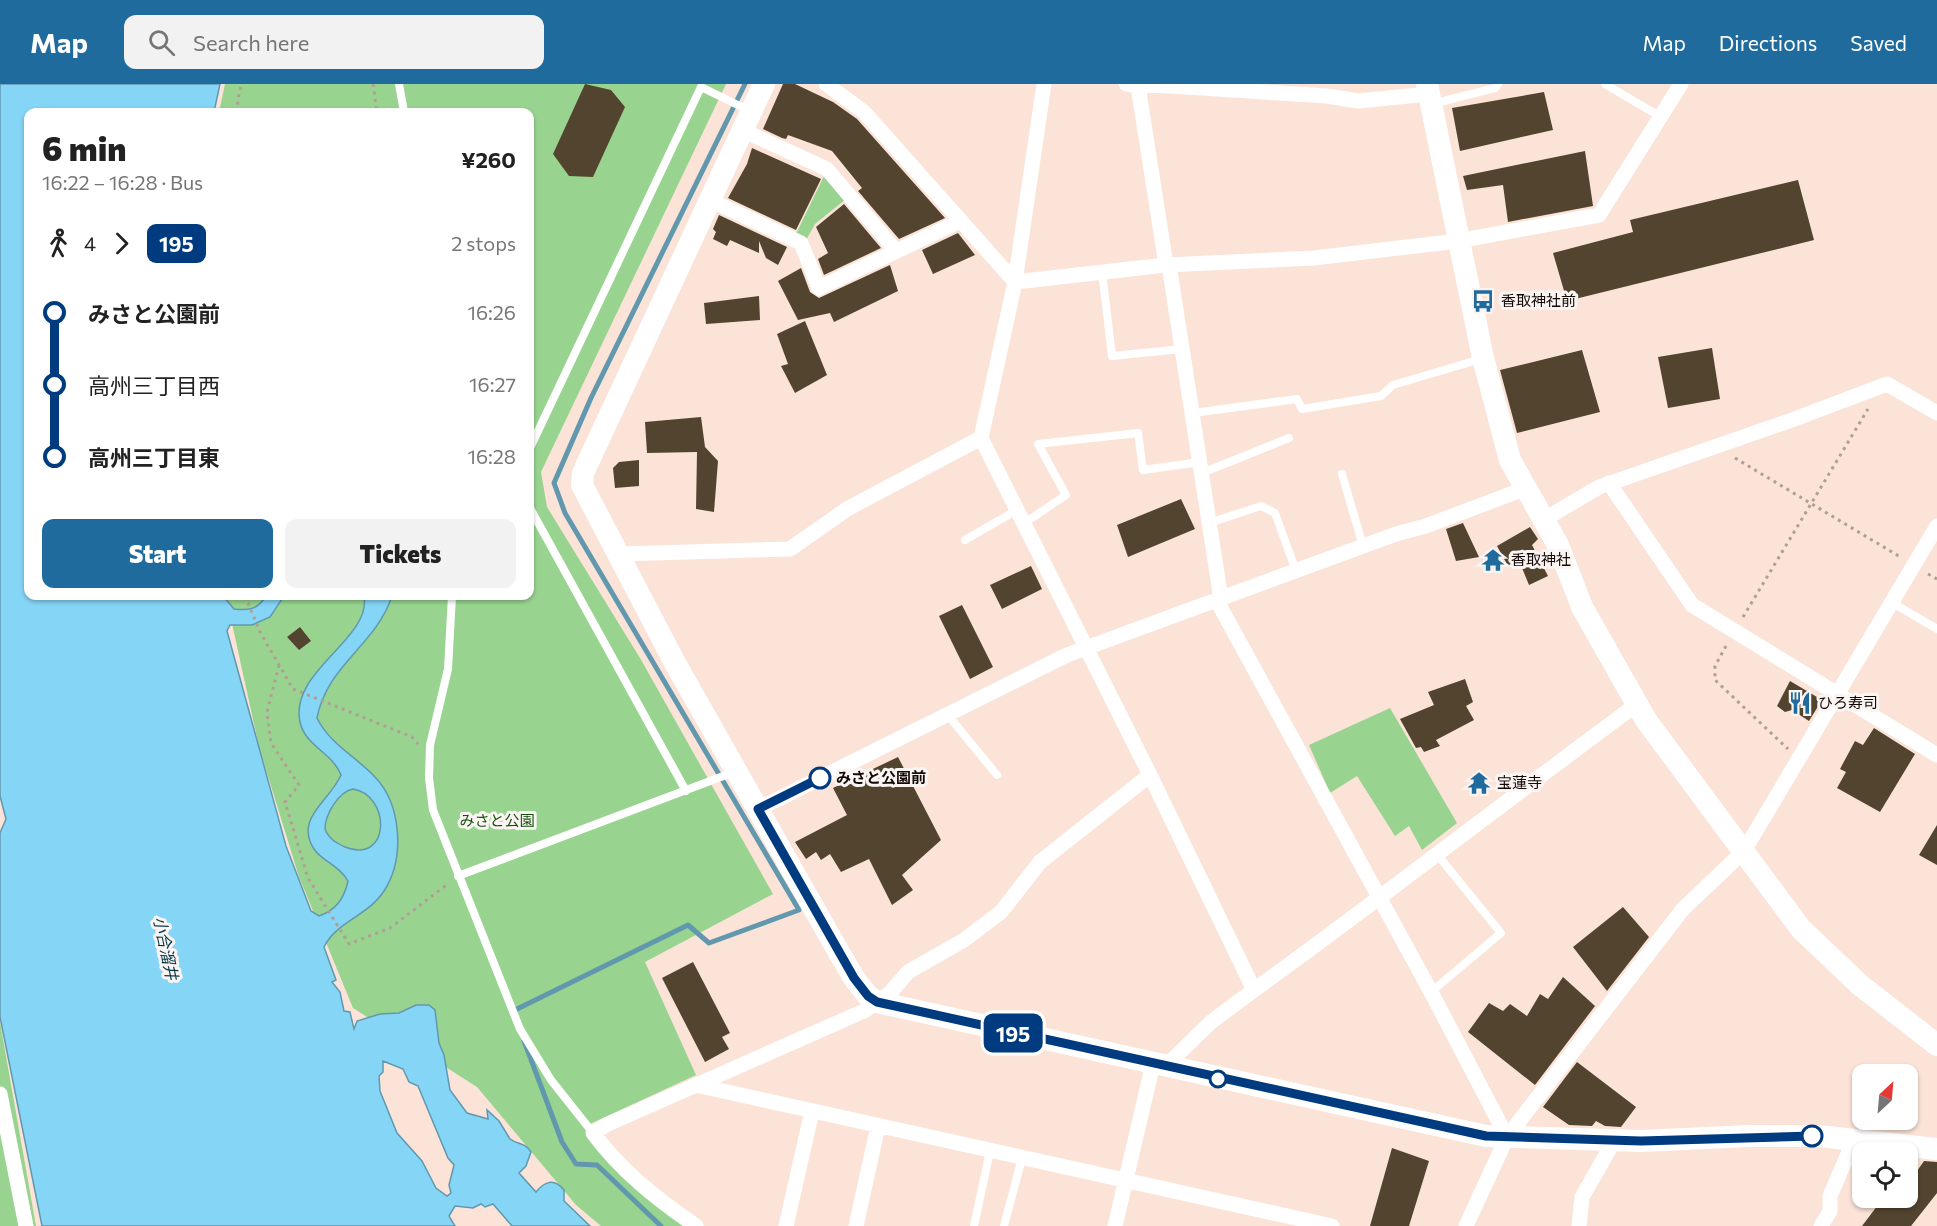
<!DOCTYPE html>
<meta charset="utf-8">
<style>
:root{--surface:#fff;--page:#f2f2f2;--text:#222;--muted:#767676;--accent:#206b9e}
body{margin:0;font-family:Commissioner,"Noto Sans JP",sans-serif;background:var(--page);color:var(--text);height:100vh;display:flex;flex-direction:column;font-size:22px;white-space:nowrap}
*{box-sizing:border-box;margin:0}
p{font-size:20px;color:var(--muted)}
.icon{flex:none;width:33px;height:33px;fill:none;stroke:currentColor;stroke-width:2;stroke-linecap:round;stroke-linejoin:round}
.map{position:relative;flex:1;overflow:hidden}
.side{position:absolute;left:24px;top:24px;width:510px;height:492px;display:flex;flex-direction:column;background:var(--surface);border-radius:12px;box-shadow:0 2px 4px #0004}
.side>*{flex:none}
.badge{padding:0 12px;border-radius:9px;font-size:21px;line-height:39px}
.needle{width:39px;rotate:26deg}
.tools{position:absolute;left:1852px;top:980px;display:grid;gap:12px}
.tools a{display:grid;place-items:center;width:66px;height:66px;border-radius:12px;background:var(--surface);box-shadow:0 2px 4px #0004;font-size:30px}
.map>.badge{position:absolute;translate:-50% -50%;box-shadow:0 0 0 3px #fff}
.legs{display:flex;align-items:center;gap:9px;height:66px;padding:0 18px;font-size:20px}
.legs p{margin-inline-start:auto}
.head{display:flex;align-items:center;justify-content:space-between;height:102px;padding:0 18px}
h1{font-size:33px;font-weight:800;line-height:45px}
.action{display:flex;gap:12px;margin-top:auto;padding:12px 18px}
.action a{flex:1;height:69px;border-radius:12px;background:var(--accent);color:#fff;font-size:24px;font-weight:800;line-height:69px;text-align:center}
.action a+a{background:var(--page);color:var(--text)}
ul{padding:0 18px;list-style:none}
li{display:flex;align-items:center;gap:21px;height:72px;font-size:22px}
li i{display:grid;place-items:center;width:9px;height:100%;margin:0 8px;background:currentColor}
li i::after{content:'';width:15px;height:15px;margin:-8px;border:4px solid;border-radius:50%;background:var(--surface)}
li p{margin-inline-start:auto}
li:first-child i{background:linear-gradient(#0000 50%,currentColor 0)}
li:last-child i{background:linear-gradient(currentColor 50%,#0000 0)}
header{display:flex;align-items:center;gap:36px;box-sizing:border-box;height:84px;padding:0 30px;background:var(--accent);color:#fff}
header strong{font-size:28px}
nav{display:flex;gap:33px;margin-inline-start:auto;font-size:21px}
.search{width:420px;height:54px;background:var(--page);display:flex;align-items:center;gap:15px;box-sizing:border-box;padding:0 21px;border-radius:12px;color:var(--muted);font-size:22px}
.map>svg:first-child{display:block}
</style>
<header>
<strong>Map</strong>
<div class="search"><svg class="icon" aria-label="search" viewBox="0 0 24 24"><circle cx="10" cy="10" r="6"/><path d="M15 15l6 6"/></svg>Search here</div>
<nav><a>Map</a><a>Directions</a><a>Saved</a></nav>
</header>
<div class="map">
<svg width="1937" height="1142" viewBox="0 0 1937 1142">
<rect width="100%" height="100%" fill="#fbe3d8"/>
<path fill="#98d490" d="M 225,0 L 726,0 L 541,388 L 547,423 L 640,574 L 773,810 L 645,878 L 696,991 L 590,1040 L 665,1116 L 696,1142 L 601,1142 L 576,1121 L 477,1003 L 353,924 L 299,793 L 259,663 L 226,512 L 530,512 L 530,28 L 219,28 Z
M 824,92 L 846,115 L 815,140 L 805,158 L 795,152 Z
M 1390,624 L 1457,739 L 1422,766 L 1409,742 L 1395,752 L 1357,692 L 1330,709 L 1309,661 Z
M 0,938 L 36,1142 L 0,1142 Z"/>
<path fill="#85d5f6" stroke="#6298ae" stroke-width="1.5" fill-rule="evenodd" d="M 0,0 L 220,0 L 214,28 L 28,28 L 28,512 L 223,512 L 234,525 C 249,527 258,525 266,512 L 284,512 L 270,533 L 252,541 L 230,541 L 227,547 L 286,762 L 311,827 L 319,832 C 336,826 344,815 348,797 C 339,781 323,778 314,765 C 294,734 330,717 341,691 C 333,669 305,662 300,638 C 289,587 372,555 364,512 L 392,512 C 376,561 327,581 317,634 C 329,659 355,672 374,692 C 402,720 405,775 384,807 C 368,832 336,838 324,863 L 336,896 L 332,898 L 340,908 L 344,927 L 350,928 L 354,945 L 357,937 L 380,930 L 399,929 L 416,921 L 429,921 L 435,926 L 439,959 L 444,971 L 450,1006 L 467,1029 L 488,1035 L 487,1026 L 499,1037 L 510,1055 C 518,1061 525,1058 531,1068 L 526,1082 L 519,1089 L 536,1108 C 545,1097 554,1094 564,1106 L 564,1117 L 590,1142 L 512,1142 L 493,1120 L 485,1123 L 481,1120 L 473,1124 L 455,1122 L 449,1132 L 455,1142 L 42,1142 L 0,933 L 0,749 L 6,735 L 0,712 ZM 353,705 C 391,711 391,781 345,763 C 336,759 329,755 325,745 C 325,731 338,708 353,705 ZM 383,977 L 403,985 L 409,998 L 418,1002 L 448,1074 L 454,1081 L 449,1101 L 451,1109 L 447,1112 L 436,1104 L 422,1077 L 397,1049 L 380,1007 L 379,992 L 383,988 Z"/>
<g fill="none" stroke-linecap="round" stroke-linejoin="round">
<path stroke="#6298ae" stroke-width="5" d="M 515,931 L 513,927 L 688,841 L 709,859 L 799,826 L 565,429 L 554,399 L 591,314 L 745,0
M 524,957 L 562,1058 L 576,1080 L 597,1081 L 661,1142"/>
</g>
<path fill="#52442f" d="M 585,0 L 611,6 L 625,23 L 593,93 L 569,92 L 553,70 Z
M 783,0 L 795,0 L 833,18 L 857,35 L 945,134 L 899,155 L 858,107 L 862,104 L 832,67 L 788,51 L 786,55 L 782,54 L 763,45 Z
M 1544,8 L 1553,46 L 1460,67 L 1452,24 Z
M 752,64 L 821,95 L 796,146 L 728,114 L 747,80 Z
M 1585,67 L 1593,122 L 1508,138 L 1503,101 L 1467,106 L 1463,92 Z
M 1798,96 L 1814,156 L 1567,217 L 1553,169 L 1633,148 L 1630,136 Z
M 844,120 L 881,164 L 824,191 L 818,175 L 828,169 L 816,143 Z
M 719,131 L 787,163 L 778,181 L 766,174 L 759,157 L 759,169 L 730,156 L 727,162 L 713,155 L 716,148 L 713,145 Z
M 958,149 L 975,171 L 933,190 L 922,166 Z
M 890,181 L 898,207 L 834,238 L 830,229 L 798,236 L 778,197 L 801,184 L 810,208 L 819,214 Z
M 759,212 L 760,236 L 706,240 L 704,219 Z
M 805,237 L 827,291 L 795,309 L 781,282 L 788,280 L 777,250 Z
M 1712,264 L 1720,315 L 1668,324 L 1658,273 Z
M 1582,266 L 1600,328 L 1517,349 L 1500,286 Z
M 701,333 L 705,363 L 718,377 L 714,428 L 696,425 L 697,368 L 647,369 L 645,338 Z
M 639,376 L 639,402 L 615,404 L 613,384 L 619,378 Z
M 1181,415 L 1195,445 L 1128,473 L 1117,441 Z
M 1463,439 L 1479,473 L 1456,477 L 1446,445 Z
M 1530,443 L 1538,455 L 1532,461 L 1548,492 L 1529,501 L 1518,474 L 1508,482 L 1497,462 Z
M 1031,482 L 1042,505 L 1002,525 L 990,501 Z
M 962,521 L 993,583 L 970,595 L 939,532 Z
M 300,543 L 311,557 L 299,566 L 287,553 Z
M 1465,595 L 1473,618 L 1466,622 L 1474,636 L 1436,656 L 1440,662 L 1424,668 L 1421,663 L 1416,664 L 1400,635 L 1434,621 L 1428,608 Z
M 1790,597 L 1822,616 L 1809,637 L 1792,626 L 1785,628 L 1777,622 Z
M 1874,644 L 1915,670 L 1880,728 L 1837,704 L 1846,688 L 1840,685 L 1855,657 L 1863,661 Z
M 898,673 L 941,756 L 902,791 L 913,806 L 892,821 L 869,775 L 841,788 L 830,770 L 821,776 L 816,768 L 806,775 L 795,758 L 847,731 L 833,704 Z
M 1937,741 L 1937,781 L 1919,771 Z
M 1623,823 L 1649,853 L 1607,907 L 1573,863 Z
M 693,878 L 730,949 L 722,953 L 729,965 L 705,978 L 662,894 Z
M 1563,893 L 1595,922 L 1535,1001 L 1468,948 L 1489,919 L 1503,927 L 1510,920 L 1527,932 L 1540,910 L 1548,915 Z
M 1577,978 L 1636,1023 L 1621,1043 L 1605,1042 L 1596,1037 L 1592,1042 L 1569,1041 L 1543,1023 Z
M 1392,1064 L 1429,1077 L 1409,1142 L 1370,1142 Z
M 1924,1077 L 1937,1078 L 1937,1109 L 1911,1142 L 1862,1142 L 1884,1113 L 1908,1113 L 1908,1100 Z"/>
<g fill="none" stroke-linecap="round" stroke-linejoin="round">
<path stroke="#b19e95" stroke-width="3" stroke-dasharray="3 4.5" stroke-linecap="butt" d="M 373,0 L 377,28
M 236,28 L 241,0
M 1735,374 L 1902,474
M 1928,490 L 1937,495
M 245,512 L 260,548 L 293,605 L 412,653 L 418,660
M 1743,533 L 1868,325
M 1726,562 L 1715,582 L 1715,596 L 1788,665
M 279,581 L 267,628 L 271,659 L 299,701 L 285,718 L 308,794 L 349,860 L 390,844 L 449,799"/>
<path stroke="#fff" stroke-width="8" d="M 399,0 L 404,28
M 1605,0 L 1661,33
M 1432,20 L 1495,4 L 1498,0
M 1102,188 L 1112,272 L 1182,265
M 1193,329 L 1297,315 L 1302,325 L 1381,312 L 1393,301 L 1481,275
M 530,364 L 701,3 L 750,27
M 1202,389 L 1289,354
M 1342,390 L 1363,462
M 530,424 L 686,707
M 1209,439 L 1261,422 L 1275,429 L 1296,487
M 1023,440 L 1066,411 L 1038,360 L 1138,349 L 1143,386 L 1200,378
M 965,456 L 1017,426
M 452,512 L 448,585 L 430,661 L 429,694 L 433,726 L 520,945 L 551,996 L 593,1049
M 1891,518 L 1937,545
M 947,630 L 997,691
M 458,792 L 734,688
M 1431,908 L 1501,849 L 1436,769
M 974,1142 L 990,1067
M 1004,1142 L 1022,1074"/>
<path stroke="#fff" stroke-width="15" d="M 826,0 L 864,28 L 1015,198 L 1166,181 L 1314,174 L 1458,157 L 1599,131 L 1681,0
M 1126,0 L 1138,2 L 1166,181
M 1138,0 L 1327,12 L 1358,17 L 1429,10
M 742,46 L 827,85 L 896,167
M 710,116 L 801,159 L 819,204 L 960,137
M 1169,181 L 1221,515
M 1609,399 L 1692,521 L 1937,671
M 1543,436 L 1599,403 L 1792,336 L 1887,300 L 1937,329
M 619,470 L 790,465 L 847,425 L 981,354
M 1217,517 L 1431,908 L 1507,1053
M 1150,691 L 1254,906 L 1211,938 L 1165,983
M 758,725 L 1067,571 L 1396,450 L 1426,442 L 1524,405
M 1254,906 C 1383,813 1508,715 1636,621
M 696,1001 L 1332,1142
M 0,1010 L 26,1142
M 696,1142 C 658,1116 621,1087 593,1049 L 608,1040 L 864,927 L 890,909 L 908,888 L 964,856 L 1001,828 L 1040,778 L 1150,691 L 981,354 L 1015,198 L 1044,0
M 786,1142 L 812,1027
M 856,1142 L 878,1042
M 1115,1142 L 1153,980
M 1466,1142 L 1507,1053 L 1683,825 L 1744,767 L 1937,442
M 1579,1142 L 1582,1113 L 1614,1057
M 1821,1142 L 1830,1127 L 1830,1112 L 1854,1056"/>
<path stroke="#fff" stroke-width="22" d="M 764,0 L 583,389 L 582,401 L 675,579 L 837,865 L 854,894 L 868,912 L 877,918 L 1486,1052 L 1641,1057 L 1749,1052 L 1819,1052 L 1937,1065
M 1427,0 L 1483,274 L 1510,376 L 1558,461 L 1582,523 L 1646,636 L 1801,845 L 1860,901 L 1937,961"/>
</g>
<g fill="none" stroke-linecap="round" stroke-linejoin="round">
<g stroke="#fff" stroke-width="14">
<path id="line-1" d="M 820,694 L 758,725 L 854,894 L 868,912 L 877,918 L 1486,1052 L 1641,1057 L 1812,1052"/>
</g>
<use href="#line-1" stroke="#003b80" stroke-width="9"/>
</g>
<defs>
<g id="bus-bare" transform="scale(1.8)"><path d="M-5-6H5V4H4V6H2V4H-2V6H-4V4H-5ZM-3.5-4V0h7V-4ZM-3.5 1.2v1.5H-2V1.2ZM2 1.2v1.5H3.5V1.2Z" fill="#206b9e" stroke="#faf4f2" stroke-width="2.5" paint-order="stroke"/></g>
<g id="temple-bare" transform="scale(1.8)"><path d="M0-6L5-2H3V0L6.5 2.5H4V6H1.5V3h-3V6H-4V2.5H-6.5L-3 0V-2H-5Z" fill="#206b9e" stroke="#faf4f2" stroke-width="2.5" paint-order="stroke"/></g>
<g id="restaurant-bare" transform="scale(1.8)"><path d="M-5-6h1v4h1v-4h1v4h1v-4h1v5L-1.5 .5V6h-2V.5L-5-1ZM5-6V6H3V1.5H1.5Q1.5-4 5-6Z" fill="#206b9e" stroke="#faf4f2" stroke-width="2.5" paint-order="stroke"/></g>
</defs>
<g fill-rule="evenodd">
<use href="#bus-bare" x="1483" y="217"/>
<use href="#temple-bare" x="1493" y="476"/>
<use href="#restaurant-bare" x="1800" y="619"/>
<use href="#temple-bare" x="1479" y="699"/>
</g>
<g fill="#fff" stroke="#003b80" stroke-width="3">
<circle cx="820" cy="694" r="10"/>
<circle cx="1218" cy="995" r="8"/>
<circle cx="1812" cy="1052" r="10"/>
</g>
<g text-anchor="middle" stroke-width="6" stroke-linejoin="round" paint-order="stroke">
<g font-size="15" fill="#120905" stroke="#faf4f2" text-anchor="start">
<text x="1501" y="222">香取神社前</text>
<text x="1511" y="481">香取神社</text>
<text x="1818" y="624">ひろ寿司</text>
<text x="1497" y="704">宝蓮寺</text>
</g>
<g font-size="15" font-weight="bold" fill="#120905" stroke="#faf4f2" text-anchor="start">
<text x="836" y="699">みさと公園前</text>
</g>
<g font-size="15" fill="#124f0c" stroke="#faf4f2">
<text x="497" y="742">みさと公園</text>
</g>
<g font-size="16" font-style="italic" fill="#043647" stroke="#faf4f2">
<text transform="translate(166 864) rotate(78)" y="6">小合溜井</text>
</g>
</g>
</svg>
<div class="tools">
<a><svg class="needle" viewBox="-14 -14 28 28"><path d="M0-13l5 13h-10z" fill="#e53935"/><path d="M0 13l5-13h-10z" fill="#767676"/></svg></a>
<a><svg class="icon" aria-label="locate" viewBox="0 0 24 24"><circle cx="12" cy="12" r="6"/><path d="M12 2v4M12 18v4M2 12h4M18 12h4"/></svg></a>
</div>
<b class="badge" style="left:1013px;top:949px;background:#003b80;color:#fff">195</b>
<section class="side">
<div class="head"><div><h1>6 min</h1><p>16:22 – 16:28 · Bus</p></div><b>¥260</b></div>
<div class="legs"><svg class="icon" aria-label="walk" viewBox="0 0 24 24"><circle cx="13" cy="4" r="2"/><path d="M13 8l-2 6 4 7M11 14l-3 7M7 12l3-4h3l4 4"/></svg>4<svg class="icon" aria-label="forward" viewBox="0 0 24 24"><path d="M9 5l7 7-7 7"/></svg><b class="badge" style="background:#003b80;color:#fff">195</b><p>2 stops</p></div>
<ul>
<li><i style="color:#003b80"></i><b>みさと公園前</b><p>16:26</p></li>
<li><i style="color:#003b80"></i><span>高州三丁目西</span><p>16:27</p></li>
<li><i style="color:#003b80"></i><b>高州三丁目東</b><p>16:28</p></li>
</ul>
<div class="action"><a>Start</a><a>Tickets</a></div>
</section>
</div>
